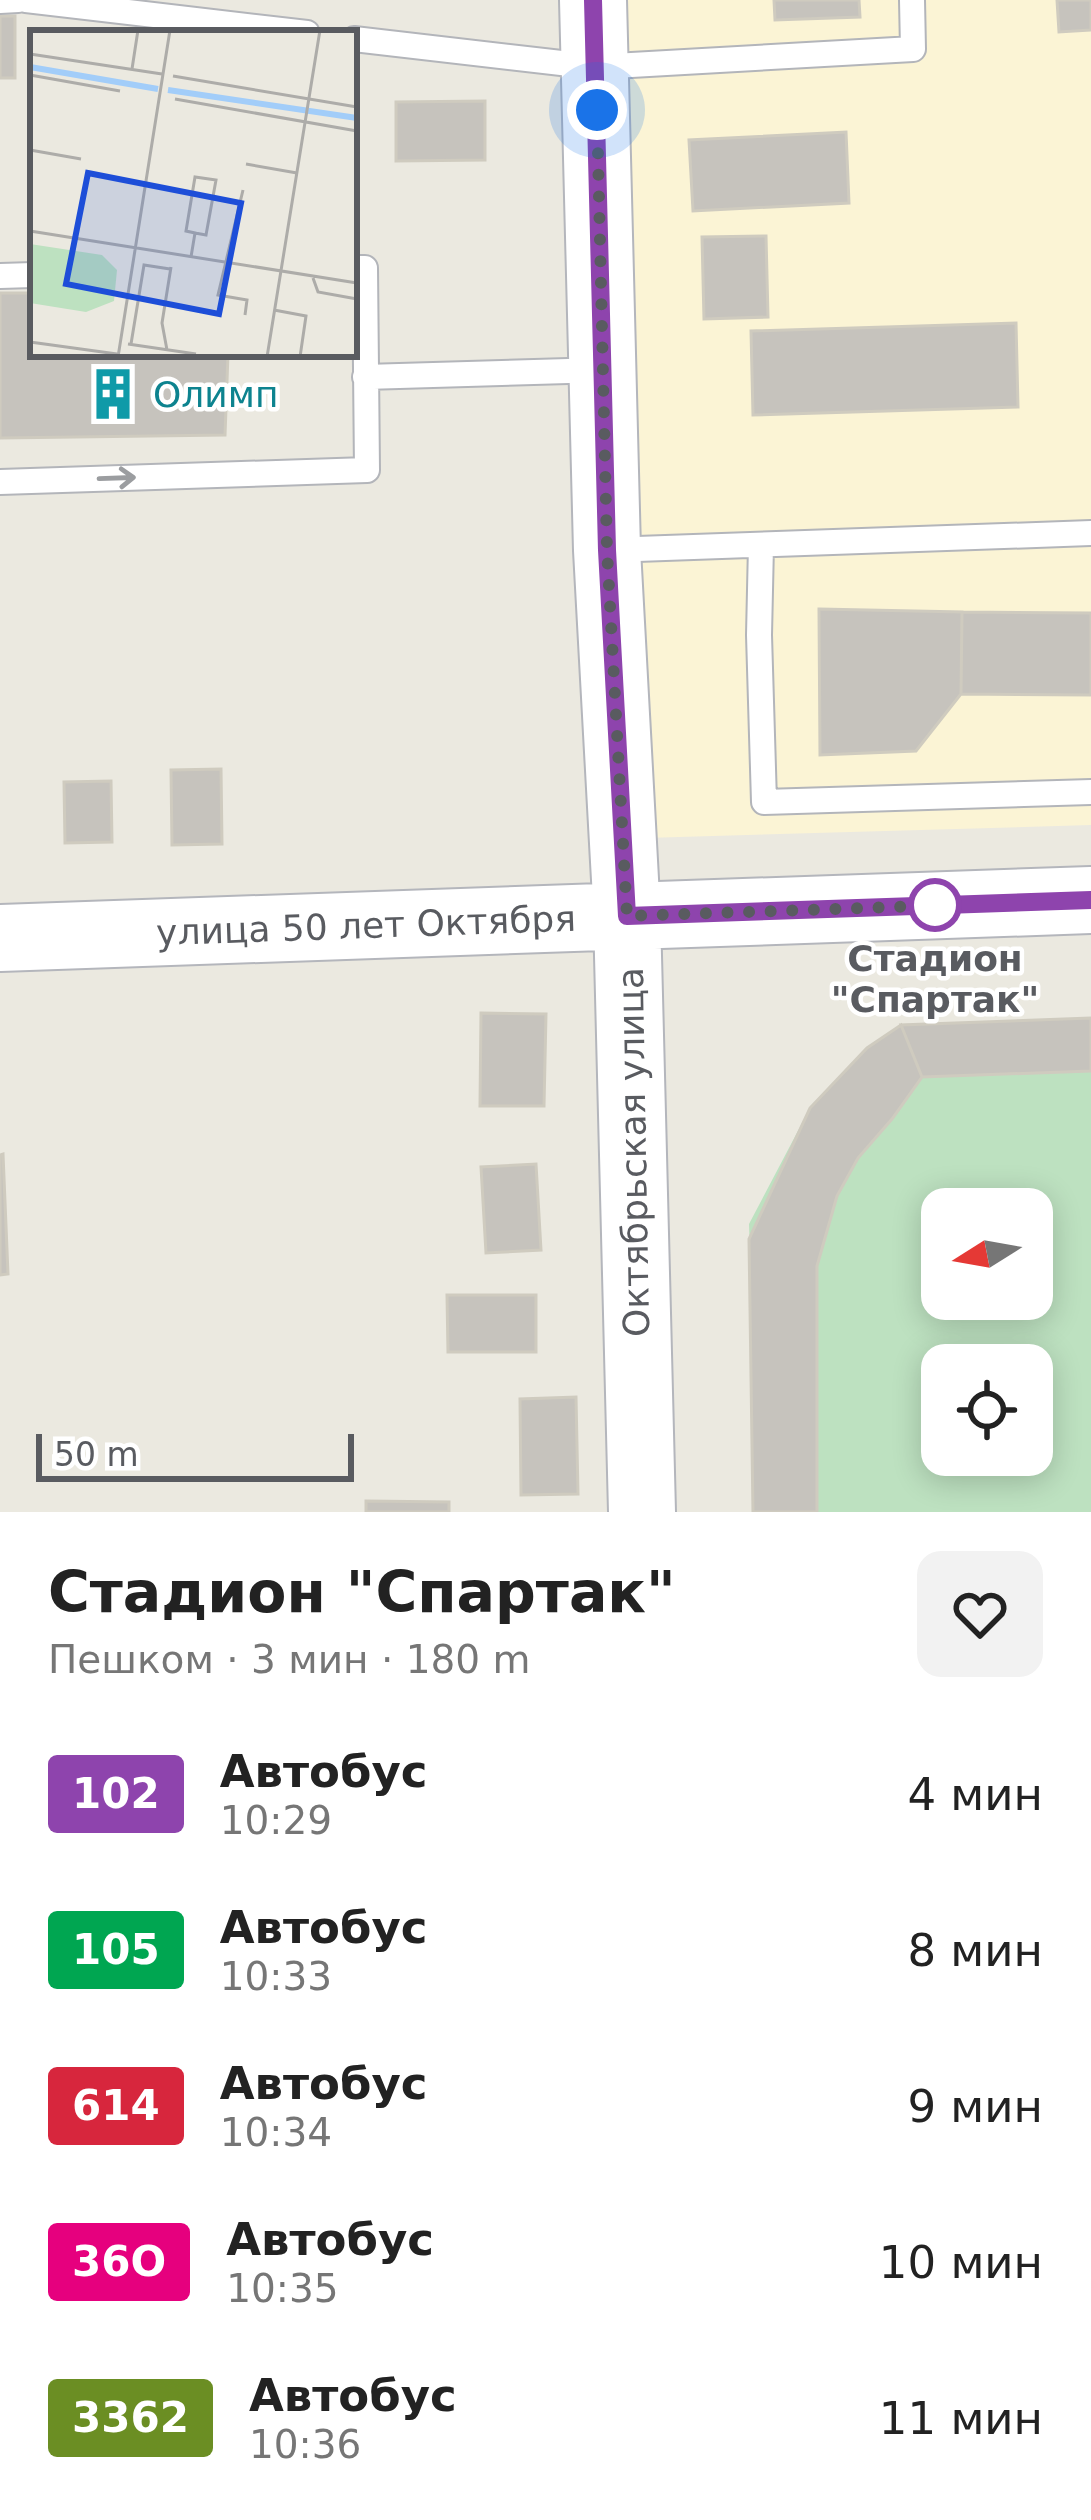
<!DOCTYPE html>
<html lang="ru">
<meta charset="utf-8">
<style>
:root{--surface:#fff;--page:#f2f2f2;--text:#222;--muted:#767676}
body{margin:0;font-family:"DejaVu Sans",sans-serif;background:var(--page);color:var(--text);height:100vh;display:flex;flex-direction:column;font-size:45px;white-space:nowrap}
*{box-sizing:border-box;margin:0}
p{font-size:39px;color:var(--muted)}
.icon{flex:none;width:66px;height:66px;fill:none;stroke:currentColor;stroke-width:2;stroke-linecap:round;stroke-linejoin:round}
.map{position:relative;height:1512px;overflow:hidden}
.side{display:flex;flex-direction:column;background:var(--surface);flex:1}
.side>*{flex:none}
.badge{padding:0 24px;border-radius:9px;font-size:42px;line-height:78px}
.needle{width:78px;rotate:259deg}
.buttons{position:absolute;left:921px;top:1188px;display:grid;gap:24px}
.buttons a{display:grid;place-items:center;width:132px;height:132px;border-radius:24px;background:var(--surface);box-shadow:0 6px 30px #0003;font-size:60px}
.scale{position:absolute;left:36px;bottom:30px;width:318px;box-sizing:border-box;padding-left:12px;border:6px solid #595b60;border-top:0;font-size:33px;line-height:42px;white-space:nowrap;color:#595b60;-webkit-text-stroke:9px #fff;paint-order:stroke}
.you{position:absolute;width:60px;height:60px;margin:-30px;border:9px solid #fff;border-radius:50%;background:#1a73e8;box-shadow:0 0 0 18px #1a73e833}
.map>.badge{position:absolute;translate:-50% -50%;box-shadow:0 0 0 6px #fff}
.round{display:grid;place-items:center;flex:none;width:126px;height:126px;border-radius:24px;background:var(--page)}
.summary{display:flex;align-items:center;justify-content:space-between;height:204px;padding:0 48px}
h1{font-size:57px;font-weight:600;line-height:90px}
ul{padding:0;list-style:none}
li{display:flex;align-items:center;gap:36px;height:156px;padding:0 48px}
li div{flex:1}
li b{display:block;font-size:45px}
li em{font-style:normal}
li .badge{min-width:132px;font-weight:700;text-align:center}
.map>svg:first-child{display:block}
</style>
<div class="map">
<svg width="1091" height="1512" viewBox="0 0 1091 1512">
<rect width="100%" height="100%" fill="#ebe9e0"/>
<path fill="#fbf4d5" d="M 618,0 L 1091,0 L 1091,825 L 645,838 Z"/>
<path fill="#bde1c0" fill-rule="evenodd" d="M 1091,1026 L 1091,1512 L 759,1512 L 749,1224 L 810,1108 L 867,1048 L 968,1033 ZM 942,1209 L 1032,1209 L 1032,1299 L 942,1299 ZM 942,1365 L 1032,1365 L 1032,1455 L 942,1455 Z"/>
<path fill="#c6c3bd" stroke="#cfcbbf" stroke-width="3" d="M 774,0 L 859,0 L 860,17 L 775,20 Z
M 1057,0 L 1091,0 L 1091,30 L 1059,32 Z
M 0,16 L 15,16 L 15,78 L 0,78 Z
M 485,101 L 485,160 L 396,161 L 396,102 Z
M 846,132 L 849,203 L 693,211 L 689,140 Z
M 766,236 L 768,317 L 704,319 L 702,237 Z
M 0,293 L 33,293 L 33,354 L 228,354 L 225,435 L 0,438 Z
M 1016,323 L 1018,407 L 753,415 L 751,331 Z
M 819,609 L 962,612 L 961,694 L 916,751 L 820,755 Z
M 962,612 L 1091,613 L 1091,695 L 961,694 Z
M 221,769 L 222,844 L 172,845 L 171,770 Z
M 111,781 L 112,842 L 65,843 L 64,782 Z
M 481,1013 L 546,1014 L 544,1106 L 480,1106 Z
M 1091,1018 L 1091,1071 L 922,1077 L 901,1025 Z
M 901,1025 L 922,1077 L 892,1119 L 858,1158 L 837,1196 L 817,1266 L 817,1512 L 753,1512 L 749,1239 L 810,1108 L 867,1048 Z
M 3,1154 L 8,1274 L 0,1275 L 0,1155 Z
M 536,1164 L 541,1250 L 486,1253 L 481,1167 Z
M 447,1295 L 536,1295 L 536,1352 L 448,1352 Z
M 576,1397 L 578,1494 L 521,1495 L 520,1399 Z
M 366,1501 L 449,1502 L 449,1512 L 366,1512 Z"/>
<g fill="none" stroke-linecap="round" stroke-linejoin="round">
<g stroke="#b3b5ba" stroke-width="28">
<path id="lane" d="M 26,0 L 307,33
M 0,1 L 18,0
M 354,39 L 596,67 L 913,49 L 912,0
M 0,276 L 33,275
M 365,377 L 603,370
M 0,482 L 367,470 L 365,268 L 354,268
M 761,545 L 759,635 L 764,802 L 1091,792
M 609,550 L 1091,533"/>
</g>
<g stroke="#b4b6bc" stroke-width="70">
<path id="secondary" d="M 593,0 L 607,550 L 627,916 L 642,1512
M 0,938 L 1091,900"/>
</g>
<use href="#lane" stroke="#fff" stroke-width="24"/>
<use href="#secondary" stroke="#fff" stroke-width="66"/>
</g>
<defs><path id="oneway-shaft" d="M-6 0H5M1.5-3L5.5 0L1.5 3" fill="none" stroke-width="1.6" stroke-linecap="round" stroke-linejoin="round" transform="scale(3)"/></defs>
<use stroke="#9b9da0" href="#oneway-shaft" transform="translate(117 478) rotate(-2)"/>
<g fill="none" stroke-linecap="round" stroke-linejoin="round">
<g stroke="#fff" stroke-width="27">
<path id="line" d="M 593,0 L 607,550 L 627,916 L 1091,900"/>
</g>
<use href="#line" stroke="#8e44ad" stroke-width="18"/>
<path stroke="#595b60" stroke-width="12" stroke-dasharray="0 21.6" d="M 597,110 L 607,550 L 627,916 L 953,905 L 935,905"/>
</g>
<defs>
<g id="building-bare" transform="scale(4.14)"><path d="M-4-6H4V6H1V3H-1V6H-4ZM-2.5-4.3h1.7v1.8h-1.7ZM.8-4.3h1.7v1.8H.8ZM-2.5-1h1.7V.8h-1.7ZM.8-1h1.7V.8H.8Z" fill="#0f9aa8" stroke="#fff" stroke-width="2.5" paint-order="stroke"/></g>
</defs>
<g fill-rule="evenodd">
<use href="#building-bare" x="113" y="394"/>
</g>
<circle fill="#fff" stroke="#8e44ad" stroke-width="6" cx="935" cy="905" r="24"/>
<g text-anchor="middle" stroke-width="9" stroke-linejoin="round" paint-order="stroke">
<g font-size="36" fill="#0d838f" stroke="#fff" text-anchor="start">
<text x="153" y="407">Олимп</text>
</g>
<g font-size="36" fill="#595b60" stroke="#fff">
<text transform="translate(366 925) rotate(-2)" y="13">улица 50 лет Октября</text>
<text transform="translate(633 1152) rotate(-91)" y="13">Октябрьская улица</text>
</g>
<g font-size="36" font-weight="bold" fill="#595b60" stroke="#fff">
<text x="935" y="971">Стадион<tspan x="935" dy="41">"Спартак"</tspan></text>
</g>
</g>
<g transform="translate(30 30)">
<rect width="327" height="327" fill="#ebe9e0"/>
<path d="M 0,214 L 72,225 L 87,240 L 84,271 L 56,282 L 0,273 Z" fill="#bde1c0"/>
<path fill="none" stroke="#a2cdf9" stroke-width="6" d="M 0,37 L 128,59M 138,60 L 327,88"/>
<path fill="none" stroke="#adaca9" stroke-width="3" d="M 0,24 L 132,44M 102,39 L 108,0M 0,45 L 90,61M 143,46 L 327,77M 145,69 L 327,101M 0,120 L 51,129M 216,134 L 267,143M 213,160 L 188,265 L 217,270 L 215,285M 0,201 L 327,253M 161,227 L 165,203 L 156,201 L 165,147 L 186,150 L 176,205 L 165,203M 283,248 L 288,262 L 327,269M 244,280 L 276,286 L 270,327M 0,312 L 87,324M 98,314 L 166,324M 101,314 L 114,235 L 140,239M 137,320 L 132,293 L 141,237M 88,327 L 140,0M 237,327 L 290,0"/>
<path fill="#1d4ed8" fill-opacity="0.15" stroke="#1d4ed8" stroke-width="6" d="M 58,143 L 211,173 L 189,284 L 36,254 Z"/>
<rect width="327" height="327" fill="none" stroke="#595b60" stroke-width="6"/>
</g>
</svg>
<div class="buttons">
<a><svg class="needle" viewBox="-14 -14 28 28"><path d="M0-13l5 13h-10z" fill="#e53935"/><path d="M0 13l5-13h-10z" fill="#767676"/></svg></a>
<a><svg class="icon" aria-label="locate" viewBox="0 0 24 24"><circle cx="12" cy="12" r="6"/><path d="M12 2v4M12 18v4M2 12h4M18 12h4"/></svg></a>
</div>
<div class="scale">50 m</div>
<div class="you" style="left:597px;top:110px"></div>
</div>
<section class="side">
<div class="summary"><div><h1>Стадион &quot;Спартак&quot;</h1><p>Пешком · 3 мин · 180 m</p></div><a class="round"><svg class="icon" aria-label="heart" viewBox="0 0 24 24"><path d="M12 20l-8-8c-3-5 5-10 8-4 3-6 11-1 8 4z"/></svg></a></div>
<ul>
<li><span class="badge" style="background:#8e44ad;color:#fff">102</span><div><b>Автобус</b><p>10:29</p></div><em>4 мин</em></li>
<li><span class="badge" style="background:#00a651;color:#fff">105</span><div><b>Автобус</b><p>10:33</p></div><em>8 мин</em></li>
<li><span class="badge" style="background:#d7263d;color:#fff">614</span><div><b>Автобус</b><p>10:34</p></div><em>9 мин</em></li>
<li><span class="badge" style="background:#e6007e;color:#fff">36О</span><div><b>Автобус</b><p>10:35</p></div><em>10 мин</em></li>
<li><span class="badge" style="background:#6b8e23;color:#fff">3362</span><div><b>Автобус</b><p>10:36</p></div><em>11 мин</em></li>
</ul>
</section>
